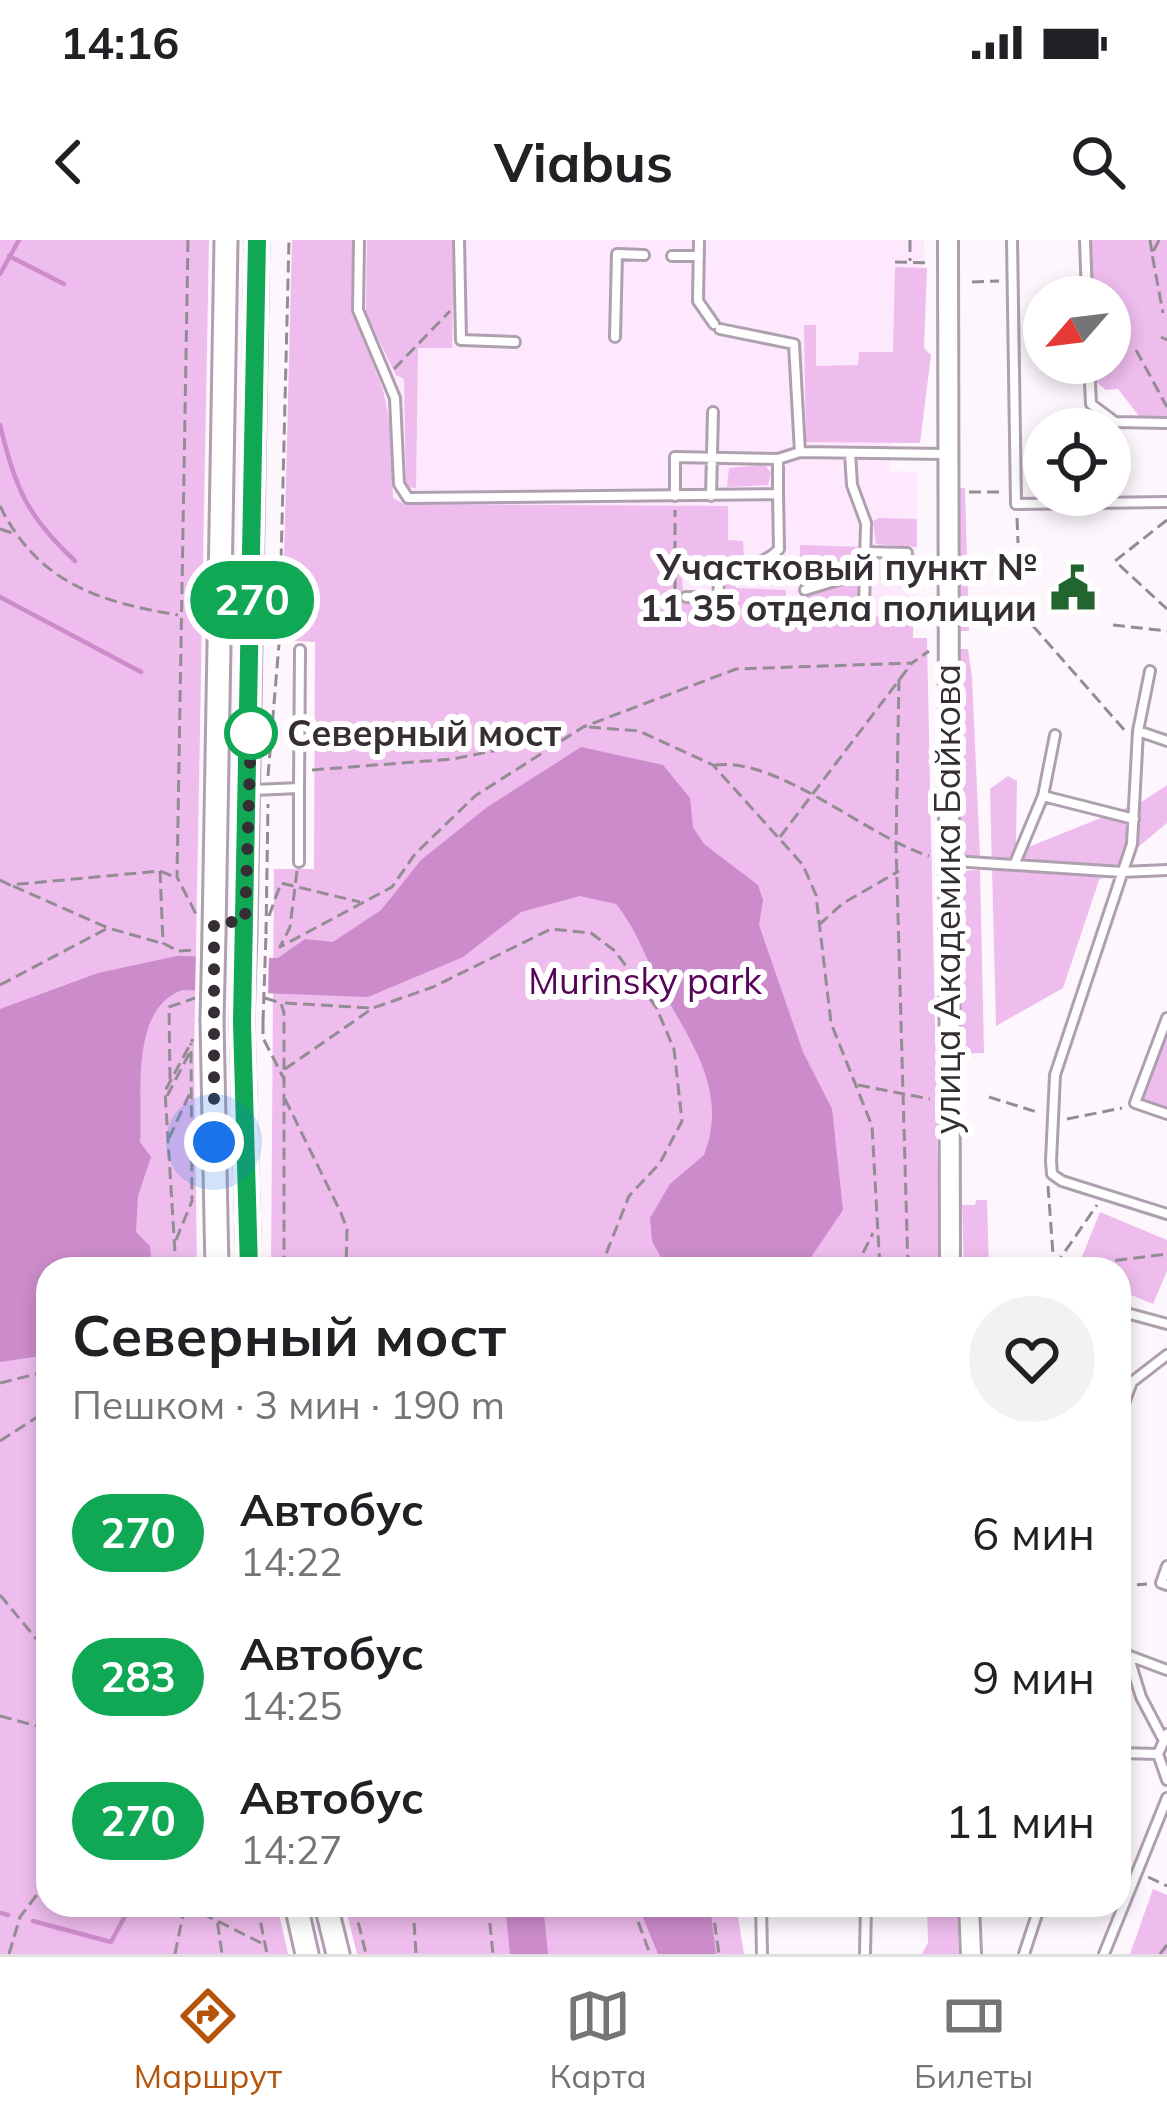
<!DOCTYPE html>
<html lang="ru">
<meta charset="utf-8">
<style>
:root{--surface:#fff;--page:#f2f2f2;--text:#202124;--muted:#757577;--line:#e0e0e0;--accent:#b45309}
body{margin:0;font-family:Mulish,sans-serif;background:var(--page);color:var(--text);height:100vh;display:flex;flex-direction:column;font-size:45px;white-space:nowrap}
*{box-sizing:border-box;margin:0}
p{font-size:39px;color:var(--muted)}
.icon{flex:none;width:66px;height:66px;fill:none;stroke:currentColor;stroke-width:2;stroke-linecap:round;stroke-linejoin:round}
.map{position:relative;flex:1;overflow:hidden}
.details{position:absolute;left:36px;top:1017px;width:1095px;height:660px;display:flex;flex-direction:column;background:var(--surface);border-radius:36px;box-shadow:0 6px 18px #0003}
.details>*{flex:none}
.badge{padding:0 24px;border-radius:39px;font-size:42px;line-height:78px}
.needle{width:78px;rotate:242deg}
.fabs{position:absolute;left:1023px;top:36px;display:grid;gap:24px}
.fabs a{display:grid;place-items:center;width:108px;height:108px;border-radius:50%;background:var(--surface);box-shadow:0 6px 18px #0003;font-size:60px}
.you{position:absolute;width:60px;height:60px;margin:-30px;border:9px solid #fff;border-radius:50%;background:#1a73e8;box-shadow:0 0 0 18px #1a73e833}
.map>.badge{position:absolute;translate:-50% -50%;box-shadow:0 0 0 6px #fff}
.round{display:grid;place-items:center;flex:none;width:126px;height:126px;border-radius:63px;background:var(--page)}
.head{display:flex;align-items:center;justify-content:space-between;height:204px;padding:0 36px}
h1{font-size:57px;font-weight:700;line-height:90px}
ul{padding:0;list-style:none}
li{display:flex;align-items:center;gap:36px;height:144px;padding:0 36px}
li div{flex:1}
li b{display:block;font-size:45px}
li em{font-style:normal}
li .badge{min-width:132px;font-weight:700;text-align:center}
.status{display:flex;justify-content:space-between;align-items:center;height:84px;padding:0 60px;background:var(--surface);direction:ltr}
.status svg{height:33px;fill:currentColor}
header{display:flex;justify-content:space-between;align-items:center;height:156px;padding:0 36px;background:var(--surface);font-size:54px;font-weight:700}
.tab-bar{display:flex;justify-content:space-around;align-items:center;height:168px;border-top:3px solid var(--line);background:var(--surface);font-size:33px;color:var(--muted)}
.tab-bar a{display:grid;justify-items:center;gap:6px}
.tab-bar .on{color:var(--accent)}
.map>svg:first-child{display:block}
</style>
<div class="status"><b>14:16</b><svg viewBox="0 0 49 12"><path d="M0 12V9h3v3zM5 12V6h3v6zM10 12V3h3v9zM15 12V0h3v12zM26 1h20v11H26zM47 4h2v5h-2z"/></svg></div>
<header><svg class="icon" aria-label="back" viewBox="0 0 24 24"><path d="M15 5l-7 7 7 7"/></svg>Viabus<svg class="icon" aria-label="search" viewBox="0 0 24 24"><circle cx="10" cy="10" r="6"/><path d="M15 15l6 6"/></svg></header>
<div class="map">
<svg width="1167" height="1714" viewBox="0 0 1167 1714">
<rect width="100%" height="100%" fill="#fdf7fd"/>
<path fill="#fee8fd" d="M 327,0 L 924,0 L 919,199 L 891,198 L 890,231 L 918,232 L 913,398 L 753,398 L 321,266 Z"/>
<path fill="#eebced" d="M 0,0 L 209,0 L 194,815 L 197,1029 L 48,1029 L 48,1665 L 277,1665 L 288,1714 L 0,1714 Z
M 292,0 L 353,0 L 351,68 L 383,150 L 391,189 L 393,258 L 404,264 L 728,266 L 728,300 L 743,301 L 744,316 L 682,320 L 683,363 L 725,363 L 727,334 L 735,333 L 736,348 L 786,350 L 786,356 L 800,356 L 800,305 L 863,307 L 860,376 L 913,377 L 913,398 L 927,398 L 940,1029 L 271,1029 L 274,629 L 314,629 L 315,402 L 282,400 Z
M 367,0 L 454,0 L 452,108 L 418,108 L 416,248 L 406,247 L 404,139 L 396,135 L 366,74 Z
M 1091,0 L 1167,0 L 1167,179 L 1142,180 L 1118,149 L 1106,150 L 1095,141 L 1094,123 L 1110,123 L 1110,57 L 1092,57 Z
M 895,27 L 927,28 L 924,108 L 931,115 L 920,203 L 806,202 L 804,85 L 816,85 L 816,126 L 858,125 L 859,112 L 893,112 Z
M 765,225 L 771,233 L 768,245 L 727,247 L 729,228 Z
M 955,248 L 965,248 L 969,391 L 954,391 Z
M 879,278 L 917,279 L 917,307 L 876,304 L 873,281 Z
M 954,409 L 968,409 L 972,437 L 980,616 L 955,616 Z
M 1008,536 L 1017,541 L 1016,602 L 1026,608 L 1143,561 L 1167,545 L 1167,583 L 1099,640 L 1063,748 L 996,786 L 990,549 Z
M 980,630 L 984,813 L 957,814 L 955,631 Z
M 1167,791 L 1167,877 L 1145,864 L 1143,856 Z
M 976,960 L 987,960 L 989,1029 L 964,1029 L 962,965 L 975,965 Z
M 1100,972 L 1167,1000 L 1167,1031 L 1153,1064 L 1119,1050 L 1119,1029 L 1077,1029 Z
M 1153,1649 L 1167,1655 L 1167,1714 L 1130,1714 Z
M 345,1665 L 736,1665 L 744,1714 L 357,1714 Z
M 927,1665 L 957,1665 L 959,1714 L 922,1714 L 928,1703 Z"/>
<path fill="#cc8ccb" d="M 581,507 L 663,525 L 690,558 L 693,587 L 704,604 L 758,645 L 763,660 L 759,685 L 803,812 L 832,869 L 843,970 L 803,1029 L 667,1029 L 652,1001 L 650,978 L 670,944 L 704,915 C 732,843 680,790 652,730 C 641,705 633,685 616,664 L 580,656 L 521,672 L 463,717 L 368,757 L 182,750 C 129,770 143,855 140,902 L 151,917 L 138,956 L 136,992 L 150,1006 L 152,1029 L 48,1029 L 48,1115 L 0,1122 L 0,769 L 98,733 L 177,716 L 278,718 L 305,699 L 333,702 L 381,670 L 421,620 L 486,568 Z
M 505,1665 L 543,1665 L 548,1714 L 510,1714 Z
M 638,1665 L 710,1665 L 716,1714 L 658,1714 Z"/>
<path fill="#fdf7fd" d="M 196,711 L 269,712 L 268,757 L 195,756 Z"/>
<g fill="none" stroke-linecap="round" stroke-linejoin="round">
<path stroke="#cc8ccb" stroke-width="4.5" d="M 9,16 L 64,44
M 0,34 L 19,0
M 0,185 C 16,249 26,275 75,321
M 0,357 L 141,432
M 0,1673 L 8,1675
M 33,1681 L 111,1702 L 131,1665"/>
<g stroke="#afa0af" stroke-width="14">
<path id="service" d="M 359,0 L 358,70 L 395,158 L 399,244 L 408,258 L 778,254 L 778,219 L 800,212 L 945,214
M 459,0 L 461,100 L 515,102
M 699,0 L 698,61 L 714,84
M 1012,0 L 1016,264 L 1167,262
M 1085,0 L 1087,57
M 672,16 L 699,16
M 720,89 L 794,104 L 800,212
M 615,97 L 617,14 L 644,15
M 1089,123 L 1091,164 L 1115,182 L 1167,183
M 850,213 L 852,245 L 866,283 L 864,369
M 675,256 L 675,217 L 778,219
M 711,256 L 713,172
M 868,312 L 907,313
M 691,326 C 719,325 758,333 779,309 L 778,254
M 805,350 L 864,332
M 686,357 L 719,358 L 718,325
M 1150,431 L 1138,491 L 1167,501
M 1138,491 L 1132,604 L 1055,835 L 1051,921 L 1052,934 L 1062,941 L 1167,974
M 299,548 L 299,622
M 252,550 L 299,548 L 300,410
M 1043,556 L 1055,495
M 953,621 L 1122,632 L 1167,630
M 1015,623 L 1043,556 L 1134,579
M 1167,778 L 1135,863 L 1167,874
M 1119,1071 L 1167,1084
M 1119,1176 L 1132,1142 L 1167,1115
M 1167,1326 L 1161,1343 L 1167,1345
M 1119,1412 L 1167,1430
M 1129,1418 L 1141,1457 L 1162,1497
M 1167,1494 L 1158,1514 L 1167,1540
M 1119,1513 L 1158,1514
M 761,1665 L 762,1714
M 865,1714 L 866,1665
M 1024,1714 L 1040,1665
M 1104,1714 L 1167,1558"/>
</g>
<g stroke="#afa0af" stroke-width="24">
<path id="tertiary" d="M 948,0 L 950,1029
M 969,1665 L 971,1714"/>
</g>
<g stroke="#afa0af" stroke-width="27">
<path id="secondary" d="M 214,693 L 226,0
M 245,694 L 257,0
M 212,781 L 217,1029
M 242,781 L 249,1029
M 296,1665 L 307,1714
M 326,1665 L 338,1714"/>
</g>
<path stroke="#938d93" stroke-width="3" stroke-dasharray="12 6" stroke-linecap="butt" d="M 188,0 L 177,637 L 196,674
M 910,0 L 910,21
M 1150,0 L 1152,12
M 1159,0 L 1152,14 L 1163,73
M 895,22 L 930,23
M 972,42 L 999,41
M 1161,97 L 1167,100
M 1136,110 L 1167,167
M 1110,121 L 1118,111
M 394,129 L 450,71
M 969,252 L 1004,252
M 0,266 C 38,343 99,362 178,375
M 1017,278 L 1018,303
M 1167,280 L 1115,321 L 1167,369
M 0,289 L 12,293
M 675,349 L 675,270
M 1113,385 L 1167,391
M 1033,386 L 1127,493
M 899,439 L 896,605 L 908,1029
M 589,487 L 639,491 L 713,525 L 803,625 L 816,655 L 831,783 L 872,886 L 880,1029
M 715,525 C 779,517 866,596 929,616
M 312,530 L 453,519 L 558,498
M 268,536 L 279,404 L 289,0
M 780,597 L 912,423
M 160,631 L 163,703 L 178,711 L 195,710
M 297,631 L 290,687 L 280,707 L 392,647 L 415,614 L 475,556 L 583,487 L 736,429 L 912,423 L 929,411
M 0,640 L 10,645 L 160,631 L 175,637
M 13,646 L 108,688 L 161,703
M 269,676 L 281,643 L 360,662
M 819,685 L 842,664 L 899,631
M 266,694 L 268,564
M 0,745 L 106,689
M 265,758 L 281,763 L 284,773 L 284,1029
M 285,763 L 371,768
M 263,782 L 263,798 L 284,839
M 285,829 L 373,768 L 433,747 L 551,689 L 591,693 L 615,711 L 656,767 L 674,809 L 682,881 L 660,923 L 629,956 L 600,1029
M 170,839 L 169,767 L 195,758
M 858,845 L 930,859
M 167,856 L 190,812
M 989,857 L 1040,873
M 285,859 L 341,973 L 347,989 L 346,1029
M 1067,879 L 1122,868
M 169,898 L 190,853
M 1048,946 L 1054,1028 L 1167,1014
M 176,1000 L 192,961 L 191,803
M 1055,1026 L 1097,965
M 176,1029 L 165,851 L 193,799
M 855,1029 L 873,993
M 0,1143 L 48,1131
M 0,1201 L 48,1170
M 1119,1346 L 1147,1344
M 0,1355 L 48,1413
M 1119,1395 L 1123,1385
M 0,1476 L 48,1489
M 1119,1606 L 1128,1619
M 1148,1637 L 1167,1646
M 186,1665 L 265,1705
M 215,1665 L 222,1714
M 257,1665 L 267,1714
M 354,1665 L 366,1714
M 413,1665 L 416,1714
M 488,1665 L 493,1714
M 632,1665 L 650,1714
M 712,1665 L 719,1714
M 9,1714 L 20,1677 L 48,1640
M 175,1714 L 185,1665
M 1160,1714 L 1167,1705"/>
<use href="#service" stroke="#fff" stroke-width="8"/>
<use href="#tertiary" stroke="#fff" stroke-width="18"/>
<use href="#secondary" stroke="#fff" stroke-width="21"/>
<g stroke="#afa0af" stroke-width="27" stroke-linecap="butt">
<path id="secondary-bridge" d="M 212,781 L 214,693
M 242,781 L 245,694"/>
</g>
<path stroke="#938d93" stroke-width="3" stroke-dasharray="12 6" stroke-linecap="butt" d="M 263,782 L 266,694"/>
<use href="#secondary-bridge" stroke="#fff" stroke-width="21"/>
</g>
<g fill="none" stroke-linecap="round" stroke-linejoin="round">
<g stroke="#fff" stroke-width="27">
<path id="line" d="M 249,1029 L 242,782 L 257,0"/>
</g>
<use href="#line" stroke="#10a855" stroke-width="18"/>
<path stroke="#352f35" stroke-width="12" stroke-dasharray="0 21.6" d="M 214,902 L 214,682 L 245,682 L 251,493"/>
</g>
<defs>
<g id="civic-bare" transform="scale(3.6)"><path d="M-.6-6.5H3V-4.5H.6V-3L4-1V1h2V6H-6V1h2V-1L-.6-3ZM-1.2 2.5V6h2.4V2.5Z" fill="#23652f" stroke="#fff" stroke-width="2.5" paint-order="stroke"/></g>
</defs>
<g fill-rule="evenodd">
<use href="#civic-bare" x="1073" y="348"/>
</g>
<circle fill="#fff" stroke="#10a855" stroke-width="6" cx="251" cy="493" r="24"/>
<g text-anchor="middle" stroke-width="12" stroke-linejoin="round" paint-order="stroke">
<g font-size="36" font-weight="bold" fill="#352f35" stroke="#fff" text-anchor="end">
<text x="1037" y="340">Участковый пункт №<tspan x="1037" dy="41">11 35 отдела полиции</tspan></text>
</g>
<g font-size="36" font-weight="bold" fill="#352f35" stroke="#fff" text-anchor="start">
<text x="287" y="506">Северный мост</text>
</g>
<g font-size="36" fill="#352f35" stroke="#fff">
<text transform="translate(947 659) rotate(-90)" y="13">улица Академика Байкова</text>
</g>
<g font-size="36" fill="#550257" stroke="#fff">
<text x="645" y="754">Murinsky park</text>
</g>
</g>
</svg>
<div class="fabs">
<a><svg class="needle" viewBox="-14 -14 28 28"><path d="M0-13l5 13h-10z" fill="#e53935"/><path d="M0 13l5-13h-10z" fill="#757577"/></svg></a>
<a><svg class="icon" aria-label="locate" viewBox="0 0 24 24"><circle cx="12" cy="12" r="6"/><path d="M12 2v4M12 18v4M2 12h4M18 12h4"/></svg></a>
</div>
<div class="you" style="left:214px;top:902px"></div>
<b class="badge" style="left:252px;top:360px;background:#10a855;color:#fff">270</b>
<section class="details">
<div class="head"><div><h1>Северный мост</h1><p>Пешком · 3 мин · 190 m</p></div><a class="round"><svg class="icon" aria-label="heart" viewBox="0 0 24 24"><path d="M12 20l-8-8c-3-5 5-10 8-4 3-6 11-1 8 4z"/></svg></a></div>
<ul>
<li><span class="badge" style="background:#10a855;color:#fff">270</span><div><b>Автобус</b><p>14:22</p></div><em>6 мин</em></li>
<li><span class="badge" style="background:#10a855;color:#fff">283</span><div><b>Автобус</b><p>14:25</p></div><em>9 мин</em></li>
<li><span class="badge" style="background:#10a855;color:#fff">270</span><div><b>Автобус</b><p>14:27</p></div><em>11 мин</em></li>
</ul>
</section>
</div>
<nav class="tab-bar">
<a class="on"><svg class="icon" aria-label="directions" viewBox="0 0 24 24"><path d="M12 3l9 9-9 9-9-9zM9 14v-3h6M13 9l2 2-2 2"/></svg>Маршрут</a>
<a><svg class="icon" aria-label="map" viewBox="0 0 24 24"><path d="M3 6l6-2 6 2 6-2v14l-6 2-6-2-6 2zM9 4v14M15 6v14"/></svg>Карта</a>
<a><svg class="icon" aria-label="tickets" viewBox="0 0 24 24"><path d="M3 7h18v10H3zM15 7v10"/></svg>Билеты</a>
</nav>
